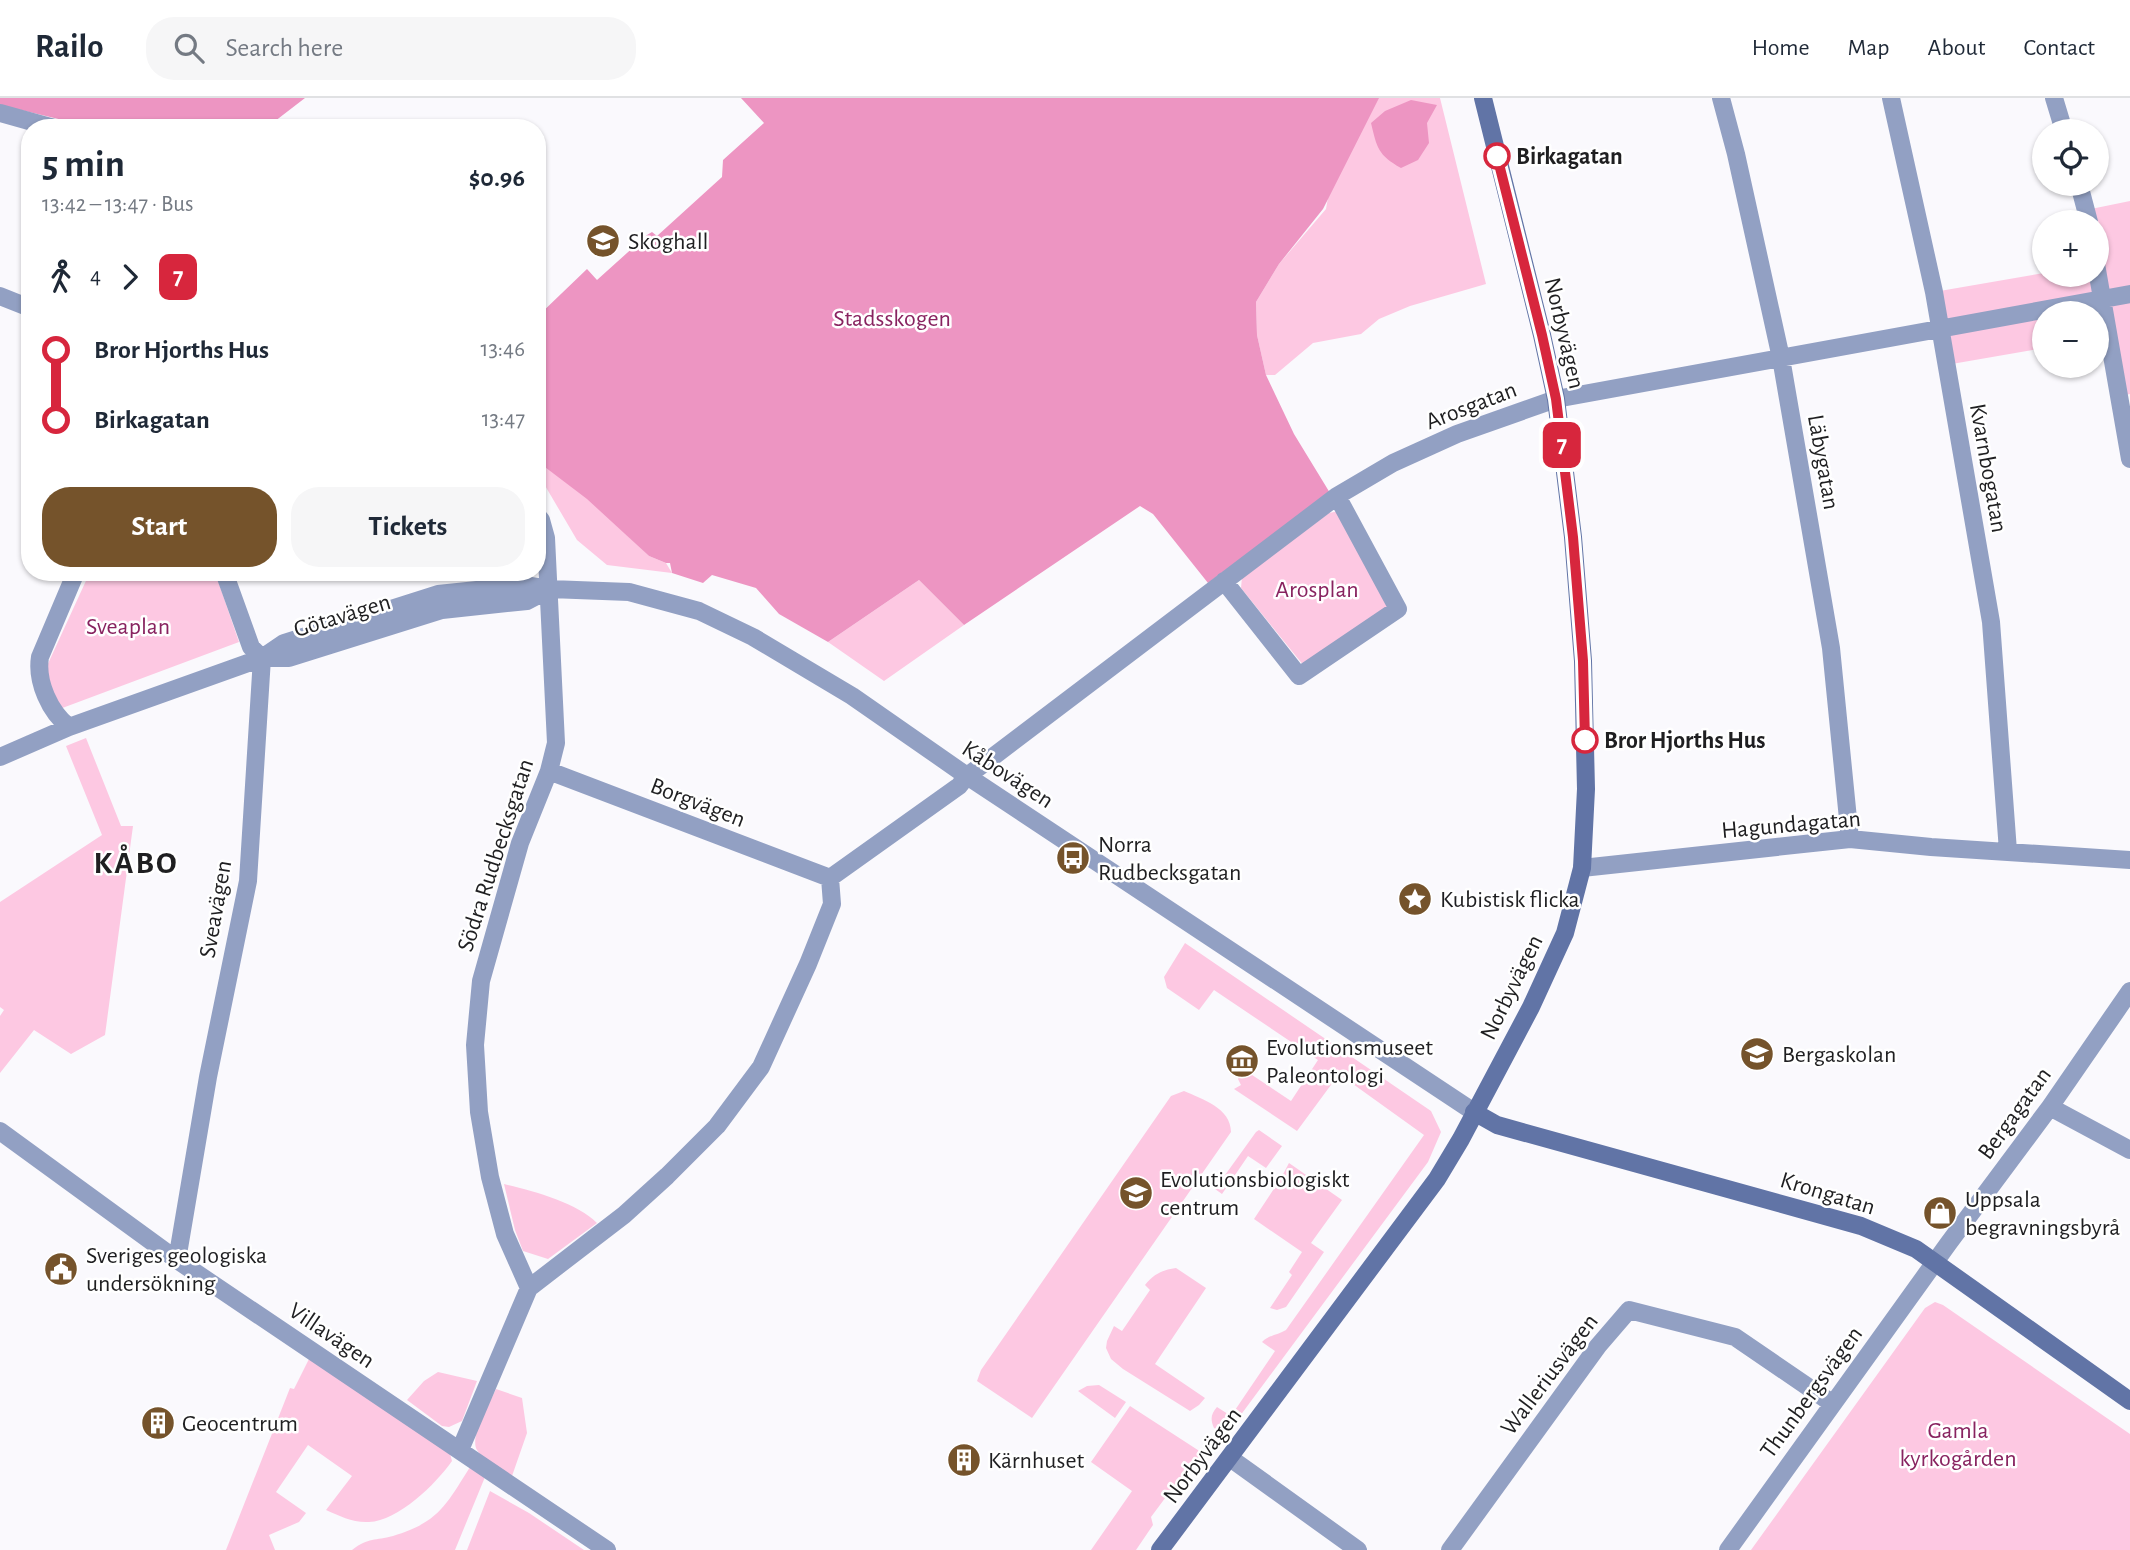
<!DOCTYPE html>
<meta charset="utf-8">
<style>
:root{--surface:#fff;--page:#f6f6f7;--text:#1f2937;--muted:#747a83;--line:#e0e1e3;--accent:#75532b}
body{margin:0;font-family:"Alegreya Sans",sans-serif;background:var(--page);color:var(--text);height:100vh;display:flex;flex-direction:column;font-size:26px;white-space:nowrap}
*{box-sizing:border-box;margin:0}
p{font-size:23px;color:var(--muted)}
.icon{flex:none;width:38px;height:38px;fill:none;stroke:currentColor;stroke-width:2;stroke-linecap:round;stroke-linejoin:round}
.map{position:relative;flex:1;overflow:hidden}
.drawer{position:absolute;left:21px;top:21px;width:525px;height:462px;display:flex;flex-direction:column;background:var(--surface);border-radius:28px;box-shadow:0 2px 5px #0004}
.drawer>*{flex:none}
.badge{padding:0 14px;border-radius:10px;font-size:24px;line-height:46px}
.fabs{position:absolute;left:2032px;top:21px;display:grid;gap:14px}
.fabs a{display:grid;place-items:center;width:77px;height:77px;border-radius:50%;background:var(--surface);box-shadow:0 2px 5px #0004;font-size:35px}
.map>.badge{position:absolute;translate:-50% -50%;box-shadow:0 0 0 4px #fff}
.legs{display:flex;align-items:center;gap:10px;height:77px;padding:0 21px;font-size:23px}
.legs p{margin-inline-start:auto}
.overview{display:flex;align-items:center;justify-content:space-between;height:119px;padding:0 21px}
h1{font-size:38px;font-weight:700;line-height:52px}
.cta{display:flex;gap:14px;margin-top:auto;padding:14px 21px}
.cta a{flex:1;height:80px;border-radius:28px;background:var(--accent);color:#fff;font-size:28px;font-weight:700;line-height:80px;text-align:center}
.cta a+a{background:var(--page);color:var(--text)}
ul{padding:0 21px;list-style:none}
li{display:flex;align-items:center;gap:24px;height:70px;font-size:26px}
li i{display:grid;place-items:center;width:10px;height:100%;margin:0 9px;background:currentColor}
li i::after{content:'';width:18px;height:18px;margin:-9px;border:5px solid;border-radius:50%;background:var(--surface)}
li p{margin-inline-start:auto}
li:first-child i{background:linear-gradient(#0000 50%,currentColor 0)}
li:last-child i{background:linear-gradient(currentColor 50%,#0000 0)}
header{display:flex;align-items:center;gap:42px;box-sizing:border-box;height:98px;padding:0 35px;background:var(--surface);border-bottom:2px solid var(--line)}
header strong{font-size:33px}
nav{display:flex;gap:38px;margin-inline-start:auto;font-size:24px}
.search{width:490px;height:63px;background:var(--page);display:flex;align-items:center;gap:18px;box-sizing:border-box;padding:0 24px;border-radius:28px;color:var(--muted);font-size:26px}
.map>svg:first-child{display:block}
</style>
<header>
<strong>Railo</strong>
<div class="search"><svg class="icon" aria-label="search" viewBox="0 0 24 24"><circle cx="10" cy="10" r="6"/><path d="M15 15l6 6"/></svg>Search here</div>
<nav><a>Home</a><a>Map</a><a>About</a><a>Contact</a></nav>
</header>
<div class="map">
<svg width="2130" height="1452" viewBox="0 0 2130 1452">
<rect width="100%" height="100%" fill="#faf9fd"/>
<path fill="#fdc8e2" d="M 1318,0 L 1440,0 L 1486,186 L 1410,208 L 1379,221 L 1361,236 L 1313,245 L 1275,277 L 1266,277 L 1257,237 L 1256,204 L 1279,166 L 1326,111 L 1333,71 Z
M 2130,103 L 2130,296 L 2120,298 L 2110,238 L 2097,240 L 2096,215 L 2044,215 L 2044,250 L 1946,267 L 1934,194 L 2044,175 L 2044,177 L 2096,177 L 2096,124 L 2086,112 Z
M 537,363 L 574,387 L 649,458 L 666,465 L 672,475 L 607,467 L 577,442 L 537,374 Z
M 1339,413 L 1390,508 L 1304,568 L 1241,490 L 1242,479 L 1329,415 Z
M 90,474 L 215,474 L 239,544 L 57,612 L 46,570 Z
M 919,482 L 964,527 L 884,583 L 828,544 Z
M 86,640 L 121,728 L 133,728 L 105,937 L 71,956 L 34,932 L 0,975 L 0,918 L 4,912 L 0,909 L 0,804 L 102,737 L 66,648 Z
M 1185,845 L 1431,1013 L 1441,1034 L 1428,1064 L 1237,1322 L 1224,1335 L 1214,1330 C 1210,1321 1211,1316 1217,1309 L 1231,1318 L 1275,1253 L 1262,1244 C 1269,1237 1278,1237 1286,1232 L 1424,1037 L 1339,976 L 1297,1033 L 1234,991 L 1241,987 L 1238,981 L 1243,971 L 1291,1003 L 1318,962 L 1214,892 L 1199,912 L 1167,890 L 1164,879 Z
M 1184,993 C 1202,1001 1231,1010 1231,1034 L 1032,1320 L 977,1283 L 981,1272 L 1171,998 Z
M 1259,1032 L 1282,1048 L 1266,1070 L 1248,1058 L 1222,1096 L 1215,1091 L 1256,1034 Z
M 1289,1065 L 1342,1102 L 1311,1145 L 1324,1154 L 1286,1209 L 1277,1212 L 1270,1210 L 1292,1177 L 1289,1174 L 1302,1154 L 1254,1121 L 1281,1080 Z
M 504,1086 C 531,1092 578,1105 597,1125 L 548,1161 L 523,1153 L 515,1132 Z
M 1176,1170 L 1206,1190 L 1155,1266 L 1205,1300 L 1199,1307 L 1190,1313 L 1123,1271 L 1111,1261 L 1106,1250 L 1107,1243 L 1114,1228 L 1122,1233 L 1150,1192 L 1145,1187 C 1154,1176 1162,1172 1176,1170 Z
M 1935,1204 L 1943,1207 L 2130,1336 L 2130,1452 L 1751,1452 L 1925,1210 Z
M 309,1261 L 449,1352 L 452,1363 C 436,1386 398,1423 369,1424 C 353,1425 340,1418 326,1412 L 352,1378 L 308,1347 L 276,1394 L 306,1415 L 299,1424 L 269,1437 L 275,1452 L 226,1452 L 290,1290 L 294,1291 Z
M 438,1274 L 477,1283 L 462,1323 L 449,1329 L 442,1328 L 407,1302 L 424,1283 Z
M 1099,1287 L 1126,1304 L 1115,1320 L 1078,1293 L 1087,1288 Z
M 496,1291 L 522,1300 L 527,1335 L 512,1378 C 502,1371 483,1363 477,1352 C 469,1339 490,1304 496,1291 Z
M 1130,1308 L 1204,1356 L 1183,1376 L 1151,1419 L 1153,1427 L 1136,1452 L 1091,1452 L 1132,1393 L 1091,1364 Z
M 470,1369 L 485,1379 L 455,1452 L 352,1452 C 369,1439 375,1443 393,1438 C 439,1424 446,1407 470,1369 Z
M 490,1393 L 529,1415 L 584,1452 L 467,1452 Z"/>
<path fill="#ed95c2" d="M 0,0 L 305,0 L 266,30 L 96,30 L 0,7 Z
M 741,0 L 1379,0 L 1323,111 L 1279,166 L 1256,204 L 1257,237 L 1266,277 L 1294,336 L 1330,395 L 1208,485 L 1153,416 L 1140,408 L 964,527 L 919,482 L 828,544 L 779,516 L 756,490 L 712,477 L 703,485 L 672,475 L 670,465 L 666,465 L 649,458 L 587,401 L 537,363 L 537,219 L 587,171 L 597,182 L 647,137 L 652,134 L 657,138 L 722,79 L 723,62 L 764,25 Z
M 1411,2 L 1437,7 L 1427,25 L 1429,45 L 1418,62 L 1401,70 C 1378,57 1377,50 1371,25 L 1385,13 Z"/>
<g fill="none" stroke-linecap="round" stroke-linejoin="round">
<path stroke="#92a0c3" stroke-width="18" d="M 1721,0 L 1736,56 L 1781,260 L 1831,550 L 1850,741
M 1891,0 L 1934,194 L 1991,524 L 2008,753
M 2054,0 L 2064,33
M 0,15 L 54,30
M 2079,86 L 2089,124
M 2096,166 L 2130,361
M 0,198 L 30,210
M 1224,483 L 1299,578 L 1398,511 L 1337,398
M 262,560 L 289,560 L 442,512 L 527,503 L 550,491
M 69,629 C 50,614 36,584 40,559 L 76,474
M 0,659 L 69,629 L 262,560 L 284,545 L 438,496 L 524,487 L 550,491 L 629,494 L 699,513 L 753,539 L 852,598 L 967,678 L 1474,1014
M 549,673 L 830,780
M 1582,770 L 1850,741 L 1931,749 L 2130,762
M 2050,1009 L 2130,1052
M 0,1033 L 177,1162 L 607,1452
M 177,1162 L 208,979 L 248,783 L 262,560 L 251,549 L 224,474
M 529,1190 L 624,1117 L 667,1078 L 717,1028 L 761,969 L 808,866 L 832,806 L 830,780 L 959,688 L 967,678 L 990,661 L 1337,398 L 1393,365 L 1457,336 L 1556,301 L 2130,196
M 460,1352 L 529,1190 L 505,1136 L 490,1079 L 479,1014 L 475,947 L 481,883 L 520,745 L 549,673 L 556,645 L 546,440 L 541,422 L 537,417
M 1230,1360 L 1358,1452
M 1450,1452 L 1598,1248 L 1629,1212 L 1735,1239 L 1833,1306
M 1728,1452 L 1948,1146 L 2050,1009 L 2130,893"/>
<path stroke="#6174a6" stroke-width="18" d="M 1474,1014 L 1497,1027 L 1861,1128 L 1916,1151 L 2130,1303
M 1160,1452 L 1437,1081 L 1461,1041 L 1531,909 L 1565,835 L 1582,770 L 1586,691 L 1583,563 L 1573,439 L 1556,301 L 1542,237 L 1483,0"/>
</g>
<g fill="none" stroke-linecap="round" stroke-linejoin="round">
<g stroke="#fff" stroke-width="16">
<path id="line-1" d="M 1497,58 L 1542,237 L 1556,301 L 1573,439 L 1583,563 L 1585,642"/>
</g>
<use href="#line-1" stroke="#d7263d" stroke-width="10"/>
</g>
<defs>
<g id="school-disc" transform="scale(1.75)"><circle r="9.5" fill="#75532b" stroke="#fff"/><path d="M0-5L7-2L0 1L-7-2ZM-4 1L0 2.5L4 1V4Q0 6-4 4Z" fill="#fff"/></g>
<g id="bus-disc" transform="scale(1.75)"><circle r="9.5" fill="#75532b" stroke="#fff"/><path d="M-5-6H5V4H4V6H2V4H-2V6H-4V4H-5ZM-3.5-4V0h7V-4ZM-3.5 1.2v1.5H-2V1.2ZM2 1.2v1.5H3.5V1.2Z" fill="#fff"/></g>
<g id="sight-disc" transform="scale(1.75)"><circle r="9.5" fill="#75532b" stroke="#fff"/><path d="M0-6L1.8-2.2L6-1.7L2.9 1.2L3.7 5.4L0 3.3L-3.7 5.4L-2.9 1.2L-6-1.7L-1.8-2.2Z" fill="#fff"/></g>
<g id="museum-disc" transform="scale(1.75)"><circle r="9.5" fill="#75532b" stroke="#fff"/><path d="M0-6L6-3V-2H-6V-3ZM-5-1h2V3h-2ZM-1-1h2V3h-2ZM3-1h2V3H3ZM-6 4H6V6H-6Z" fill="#fff"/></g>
<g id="university-disc" transform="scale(1.75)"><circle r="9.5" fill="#75532b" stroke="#fff"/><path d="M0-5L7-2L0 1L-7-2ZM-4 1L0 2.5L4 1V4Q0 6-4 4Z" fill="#fff"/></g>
<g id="shop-disc" transform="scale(1.75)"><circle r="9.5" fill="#75532b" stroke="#fff"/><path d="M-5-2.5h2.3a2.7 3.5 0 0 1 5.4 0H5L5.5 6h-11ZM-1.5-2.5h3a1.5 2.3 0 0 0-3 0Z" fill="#fff"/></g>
<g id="civic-disc" transform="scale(1.75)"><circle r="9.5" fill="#75532b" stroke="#fff"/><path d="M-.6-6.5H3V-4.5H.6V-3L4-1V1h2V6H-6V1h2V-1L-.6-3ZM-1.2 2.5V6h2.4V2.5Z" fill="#fff"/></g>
<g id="building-disc" transform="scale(1.75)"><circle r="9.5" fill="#75532b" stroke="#fff"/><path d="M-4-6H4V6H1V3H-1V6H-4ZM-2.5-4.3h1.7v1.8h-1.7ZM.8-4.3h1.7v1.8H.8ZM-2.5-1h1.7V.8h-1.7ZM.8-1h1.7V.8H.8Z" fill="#fff"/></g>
</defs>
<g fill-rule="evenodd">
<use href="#school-disc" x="603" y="143"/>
<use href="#bus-disc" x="1073" y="760"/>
<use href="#sight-disc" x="1415" y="801"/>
<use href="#school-disc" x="1757" y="956"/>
<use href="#museum-disc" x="1242" y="963"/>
<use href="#university-disc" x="1136" y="1095"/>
<use href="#shop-disc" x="1940" y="1115"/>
<use href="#civic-disc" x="61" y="1171"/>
<use href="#building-disc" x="158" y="1325"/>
<use href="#building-disc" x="964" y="1362"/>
</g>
<g fill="#fff" stroke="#d7263d" stroke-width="3.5">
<circle cx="1497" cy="58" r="12"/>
<circle cx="1585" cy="642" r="12"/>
</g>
<g text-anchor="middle" stroke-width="5" stroke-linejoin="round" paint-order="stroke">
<g font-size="24" font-weight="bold" fill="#1f1f21" stroke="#fff" text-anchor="start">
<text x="1516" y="66">Birkagatan</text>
<text x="1604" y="650">Bror Hjorths Hus</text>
</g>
<g font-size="24" fill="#1f1f21" stroke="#fff" text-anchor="start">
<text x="628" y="151">Skoghall</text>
<text x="1098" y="754">Norra<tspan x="1098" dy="28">Rudbecksgatan</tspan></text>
<text x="1440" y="809">Kubistisk flicka</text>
<text x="1266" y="957">Evolutionsmuseet<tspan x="1266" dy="28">Paleontologi</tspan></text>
<text x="1782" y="964">Bergaskolan</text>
<text x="1160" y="1089">Evolutionsbiologiskt<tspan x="1160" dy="28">centrum</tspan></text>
<text x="1965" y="1109">Uppsala<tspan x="1965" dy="28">begravningsbyrå</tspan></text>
<text x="86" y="1165">Sveriges geologiska<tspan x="86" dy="28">undersökning</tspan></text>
<text x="182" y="1333">Geocentrum</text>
<text x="988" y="1370">Kärnhuset</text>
</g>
<g font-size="24" fill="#882360" stroke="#fff">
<text x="892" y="228">Stadsskogen</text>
<text x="1317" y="499">Arosplan</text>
<text x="128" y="536">Sveaplan</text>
<text x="1958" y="1340">Gamla<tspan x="1958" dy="28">kyrkogården</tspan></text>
</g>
<g font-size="24" fill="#1f1f21" stroke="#fff">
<text transform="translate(1565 235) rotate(77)" y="8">Norbyvägen</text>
<text transform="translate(1471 307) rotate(-21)" y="8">Arosgatan</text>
<text transform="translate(1824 364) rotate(80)" y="8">Läbygatan</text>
<text transform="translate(1989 370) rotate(80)" y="8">Kvarnbogatan</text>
<text transform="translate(342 517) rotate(-17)" y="8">Götavägen</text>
<text transform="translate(1008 676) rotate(33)" y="8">Kåbovägen</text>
<text transform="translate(698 704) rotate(21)" y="8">Borgvägen</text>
<text transform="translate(1791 726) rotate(-5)" y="8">Hagundagatan</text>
<text transform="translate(495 757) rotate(-72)" y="8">Södra Rudbecksgatan</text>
<text transform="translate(215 811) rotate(-80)" y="8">Sveavägen</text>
<text transform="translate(1511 889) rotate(-64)" y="8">Norbyvägen</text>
<text transform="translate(2014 1015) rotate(-54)" y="8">Bergagatan</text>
<text transform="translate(1828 1095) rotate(17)" y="8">Krongatan</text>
<text transform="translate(332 1237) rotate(34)" y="8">Villavägen</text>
<text transform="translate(1549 1276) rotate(-53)" y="8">Walleriusvägen</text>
<text transform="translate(1811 1294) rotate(-54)" y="8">Thunbergsvägen</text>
<text transform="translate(1202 1357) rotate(-53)" y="8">Norbyvägen</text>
</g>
<g font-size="32" font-weight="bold" letter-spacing="2" fill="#1f1f21" stroke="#fff">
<text x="136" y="775">KÅBO</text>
</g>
</g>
</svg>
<div class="fabs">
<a><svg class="icon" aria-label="locate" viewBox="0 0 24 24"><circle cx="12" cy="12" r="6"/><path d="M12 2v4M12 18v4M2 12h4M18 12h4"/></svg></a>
<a>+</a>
<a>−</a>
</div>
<b class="badge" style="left:1562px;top:347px;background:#d7263d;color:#fff">7</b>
<section class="drawer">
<div class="overview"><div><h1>5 min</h1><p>13:42 – 13:47 · Bus</p></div><b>$0.96</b></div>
<div class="legs"><svg class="icon" aria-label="walk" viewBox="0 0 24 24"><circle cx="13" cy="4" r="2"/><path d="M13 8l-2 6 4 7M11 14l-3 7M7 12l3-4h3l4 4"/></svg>4<svg class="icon" aria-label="forward" viewBox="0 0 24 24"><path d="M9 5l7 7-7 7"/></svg><b class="badge" style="background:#d7263d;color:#fff">7</b></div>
<ul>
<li><i style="color:#d7263d"></i><b>Bror Hjorths Hus</b><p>13:46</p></li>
<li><i style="color:#d7263d"></i><b>Birkagatan</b><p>13:47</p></li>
</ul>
<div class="cta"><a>Start</a><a>Tickets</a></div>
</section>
</div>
